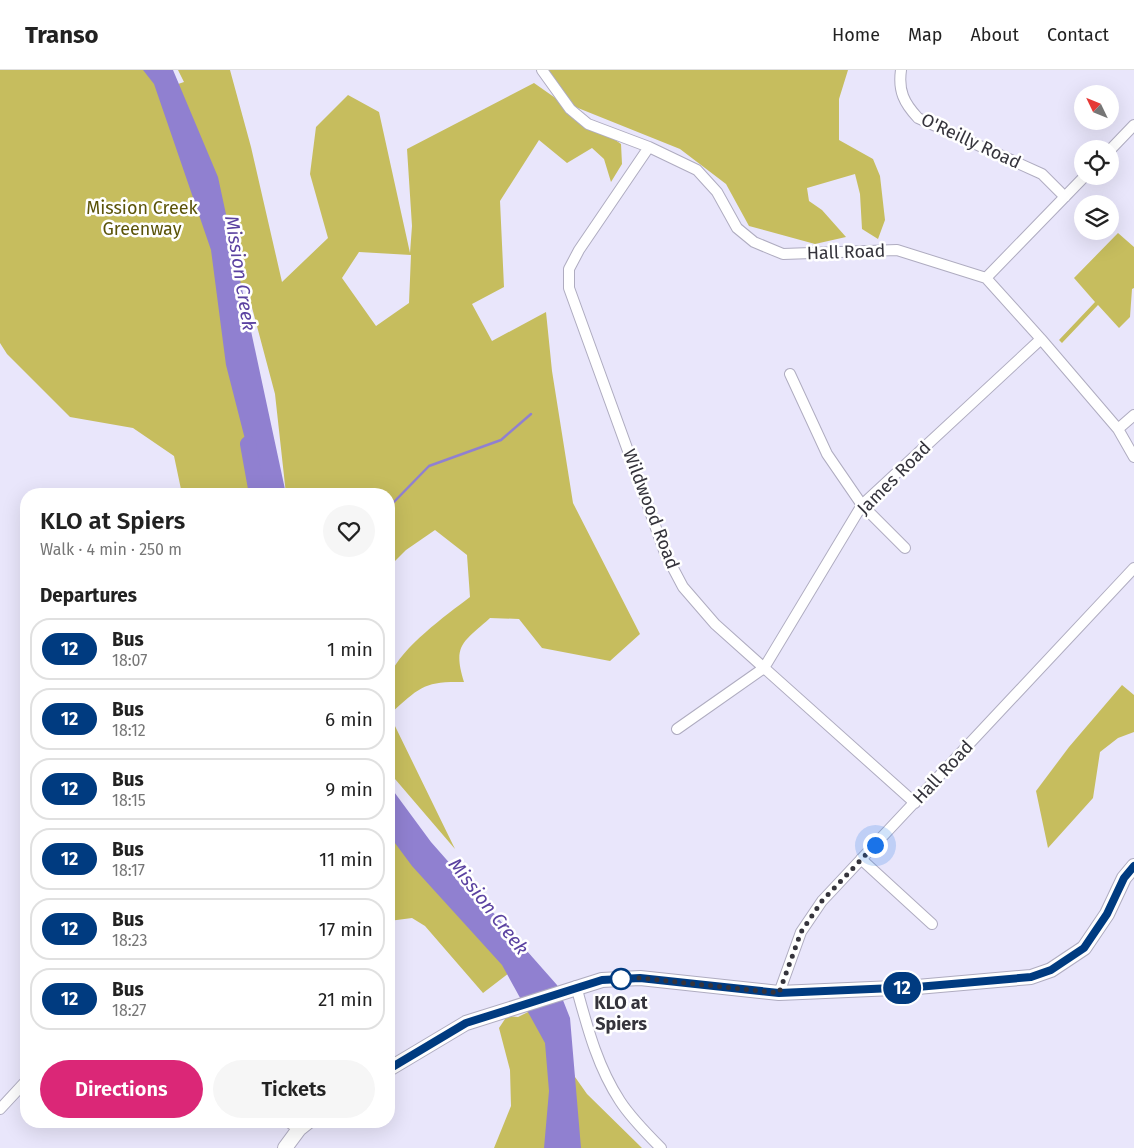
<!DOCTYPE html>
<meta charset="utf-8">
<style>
:root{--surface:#fff;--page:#f6f6f6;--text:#222;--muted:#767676;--line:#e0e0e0;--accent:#db2777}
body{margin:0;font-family:"Fira Sans",sans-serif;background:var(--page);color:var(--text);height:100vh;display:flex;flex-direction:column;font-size:19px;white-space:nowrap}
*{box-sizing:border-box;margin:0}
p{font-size:16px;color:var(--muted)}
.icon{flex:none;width:28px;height:28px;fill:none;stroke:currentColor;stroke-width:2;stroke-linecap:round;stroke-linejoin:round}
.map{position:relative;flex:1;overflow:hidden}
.sheet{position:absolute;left:20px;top:418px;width:375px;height:640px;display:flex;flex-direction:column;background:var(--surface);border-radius:20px;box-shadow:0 5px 20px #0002}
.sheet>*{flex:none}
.badge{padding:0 10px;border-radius:16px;font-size:18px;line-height:32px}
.needle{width:32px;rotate:313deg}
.fabs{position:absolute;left:1074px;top:15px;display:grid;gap:10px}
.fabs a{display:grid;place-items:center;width:45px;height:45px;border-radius:50%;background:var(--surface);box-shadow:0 5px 20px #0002;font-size:25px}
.you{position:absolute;width:25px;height:25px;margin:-12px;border:4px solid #fff;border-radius:50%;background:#1a73e8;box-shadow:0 0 0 8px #1a73e833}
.map>.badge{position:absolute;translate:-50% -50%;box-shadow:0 0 0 2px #fff}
h2{padding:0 20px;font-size:19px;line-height:45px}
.round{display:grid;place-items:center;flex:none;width:52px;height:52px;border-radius:26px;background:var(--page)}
.summary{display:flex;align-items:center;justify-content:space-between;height:85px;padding:0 20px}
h1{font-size:24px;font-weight:600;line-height:38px}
.button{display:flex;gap:10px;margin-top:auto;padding:10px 20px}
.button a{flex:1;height:58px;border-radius:30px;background:var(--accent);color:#fff;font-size:20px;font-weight:600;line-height:58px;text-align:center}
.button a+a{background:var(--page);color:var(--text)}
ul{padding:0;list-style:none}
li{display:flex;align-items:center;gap:15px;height:62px;margin:0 10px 8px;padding:0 10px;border:2px solid var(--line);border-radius:20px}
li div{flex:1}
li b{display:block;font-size:19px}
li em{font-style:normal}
li .badge{min-width:55px;font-weight:700;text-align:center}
header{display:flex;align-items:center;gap:30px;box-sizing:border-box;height:70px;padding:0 25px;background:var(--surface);border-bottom:1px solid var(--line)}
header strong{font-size:24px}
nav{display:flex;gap:28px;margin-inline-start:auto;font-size:18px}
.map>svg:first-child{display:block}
</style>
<header>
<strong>Transo</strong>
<nav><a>Home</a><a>Map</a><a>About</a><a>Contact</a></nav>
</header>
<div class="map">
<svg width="1134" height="1078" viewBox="0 0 1134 1078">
<rect width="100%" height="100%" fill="#e9e6fb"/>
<path fill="#c6bd5e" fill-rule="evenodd" d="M 0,0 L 169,0 L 175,15 L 184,12 L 178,0 L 230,0 L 251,77 L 282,212 L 328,168 L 310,104 L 316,57 L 348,25 L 379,42 L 410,183 L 412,156 L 407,79 L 534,13 L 621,74 L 622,94 L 611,112 L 604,89 L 592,78 L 567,93 L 539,70 L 500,131 L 504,217 L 472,234 L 492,271 L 546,242 L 552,301 L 573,433 L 640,564 L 610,591 L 542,578 L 519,549 L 490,548 C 464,572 452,574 464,612 C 424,611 420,617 391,643 L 394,654 L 455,779 L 389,702 C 389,686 385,615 390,605 C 402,577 445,546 470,527 L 467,485 L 435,460 L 406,480 L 389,497 L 389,424 L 286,424 L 275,324 L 246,215 L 238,217 L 276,424 L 182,424 L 174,386 L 133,358 L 70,347 L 7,284 L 0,273 ZM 359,182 L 411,185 L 409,233 L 376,256 L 342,208 Z
M 548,0 L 848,0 L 839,29 L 839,70 L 873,89 L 880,106 L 885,150 L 878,169 L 862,159 L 860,124 L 855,104 L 807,118 L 809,131 L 822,140 L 846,167 L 815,174 L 749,156 L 726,114 L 680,79 L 563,32 Z
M 1118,163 L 1134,177 L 1134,218 L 1132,219 L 1130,247 L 1119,258 L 1098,235 L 1062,273 L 1059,270 L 1095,232 L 1074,208 Z
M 1122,615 L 1134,625 L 1134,662 L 1118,668 L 1100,682 L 1093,728 L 1048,778 L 1036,721 L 1069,677 Z
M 389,729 L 472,824 L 531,886 L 483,923 L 425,856 L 412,848 L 389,851 Z
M 546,933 L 575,1007 L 587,1024 L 642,1078 L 494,1078 L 511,1036 L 510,1000 L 499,958 L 507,946 L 518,947 Z"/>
<path fill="#9080d0" d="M 143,0 L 173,0 L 218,107 L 286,424 L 259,424 L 226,295 L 211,180 L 154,14 Z
M 389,715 L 431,772 L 557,915 L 570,948 L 581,1078 L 544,1078 L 549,1021 L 545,973 L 502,895 L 412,796 L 389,765 Z"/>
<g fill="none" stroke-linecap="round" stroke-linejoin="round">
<path stroke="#9080d0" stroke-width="2.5" d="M 389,437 L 429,396 L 501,370 L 531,344"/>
<path stroke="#9080d0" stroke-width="16" d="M 248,374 L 257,424"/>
<g stroke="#afacc0" stroke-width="12">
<path id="minor" d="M 542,0 L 570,39 L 588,54 L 649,77 L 697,100 L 717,122 L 737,158 L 754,172 L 783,184 L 897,180 L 986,208 L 1041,269 L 1118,359 L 1134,387
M 901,0 C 898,21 904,33 918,48 L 1042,104 L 1065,127
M 649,77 L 579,180 L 569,199 L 569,218 L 665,483 L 683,517 L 715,554 L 915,733
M 1110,80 L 1134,55
M 986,208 L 1085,106
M 790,304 L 827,384 L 862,435 L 905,478
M 1118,359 L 1134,345
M 677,659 L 764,598 L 862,435 L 1041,269
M 861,789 L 932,854
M 576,916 C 587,956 597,996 620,1031 C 631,1048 647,1064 661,1078
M 779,923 L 801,862 L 822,831 L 1134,498
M 0,1039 L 26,1011
M 287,1051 L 299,1059"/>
</g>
<g stroke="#afacc0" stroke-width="16">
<path id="secondary" d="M 389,999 L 466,953 L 602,910 L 640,908 L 779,923 L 917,917 L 1031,907 L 1051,900 L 1084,878 L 1107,844 L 1124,808 L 1134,796
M 285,1078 L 299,1059 L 309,1051"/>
</g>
<use href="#minor" stroke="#fff" stroke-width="10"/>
<use href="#secondary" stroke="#fff" stroke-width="14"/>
</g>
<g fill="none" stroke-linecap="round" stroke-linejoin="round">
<g stroke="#fff" stroke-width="11">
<path id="line" d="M 389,999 L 466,953 L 602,910 L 640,908 L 779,923 L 917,917 L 1031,907 L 1051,900 L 1084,878 L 1107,844 L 1124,808 L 1134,796"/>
</g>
<use href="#line" stroke="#003b80" stroke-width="8"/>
<path stroke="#35343c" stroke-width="5" stroke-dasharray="0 9" d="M 621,909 L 640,908 L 779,923 L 801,862 L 822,831 L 875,775"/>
</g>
<circle fill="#fff" stroke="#003b80" stroke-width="2.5" cx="621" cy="909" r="10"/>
<g text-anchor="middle" stroke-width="5" stroke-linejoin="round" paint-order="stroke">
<g font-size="18" fill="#35343c" stroke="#fff">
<text transform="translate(971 71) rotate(25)" y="6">O'Reilly Road</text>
<text transform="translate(846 182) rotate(-2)" y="6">Hall Road</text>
<text transform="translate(894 408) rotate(-45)" y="6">James Road</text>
<text transform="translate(651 439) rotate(69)" y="6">Wildwood Road</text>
<text transform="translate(943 702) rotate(-47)" y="6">Hall Road</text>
</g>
<g font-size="18" fill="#5b5409" stroke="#fff">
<text x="142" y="144">Mission Creek<tspan x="142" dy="21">Greenway</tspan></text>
</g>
<g font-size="18" font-weight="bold" fill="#35343c" stroke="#fff">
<text x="621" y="939">KLO at<tspan x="621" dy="21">Spiers</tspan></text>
</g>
<g font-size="19" font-style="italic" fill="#5b42a1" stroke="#fff">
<text transform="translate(241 203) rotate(81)" y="7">Mission Creek</text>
<text transform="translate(489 836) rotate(52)" y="7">Mission Creek</text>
</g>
</g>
</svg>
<div class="fabs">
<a><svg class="needle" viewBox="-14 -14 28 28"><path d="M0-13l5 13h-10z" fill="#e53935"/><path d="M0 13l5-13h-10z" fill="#767676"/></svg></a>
<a><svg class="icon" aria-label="locate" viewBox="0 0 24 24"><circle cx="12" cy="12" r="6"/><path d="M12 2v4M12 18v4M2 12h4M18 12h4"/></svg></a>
<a><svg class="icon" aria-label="layers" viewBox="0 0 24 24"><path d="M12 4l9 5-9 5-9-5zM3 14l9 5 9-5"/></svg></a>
</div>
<div class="you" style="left:875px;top:775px"></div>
<b class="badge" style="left:902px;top:918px;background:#003b80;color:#fff">12</b>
<section class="sheet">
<div class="summary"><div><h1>KLO at Spiers</h1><p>Walk · 4 min · 250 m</p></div><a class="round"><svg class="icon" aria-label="heart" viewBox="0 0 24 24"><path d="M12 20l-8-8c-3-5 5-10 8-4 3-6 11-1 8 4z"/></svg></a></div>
<h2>Departures</h2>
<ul>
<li><span class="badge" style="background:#003b80;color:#fff">12</span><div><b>Bus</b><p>18:07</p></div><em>1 min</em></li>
<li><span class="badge" style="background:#003b80;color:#fff">12</span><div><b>Bus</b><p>18:12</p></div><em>6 min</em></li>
<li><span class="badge" style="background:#003b80;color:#fff">12</span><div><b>Bus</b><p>18:15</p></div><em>9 min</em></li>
<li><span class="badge" style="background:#003b80;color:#fff">12</span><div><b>Bus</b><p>18:17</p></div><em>11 min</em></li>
<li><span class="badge" style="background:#003b80;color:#fff">12</span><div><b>Bus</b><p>18:23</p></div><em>17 min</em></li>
<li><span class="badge" style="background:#003b80;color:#fff">12</span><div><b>Bus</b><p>18:27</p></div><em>21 min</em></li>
</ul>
<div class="button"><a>Directions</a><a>Tickets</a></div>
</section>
</div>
